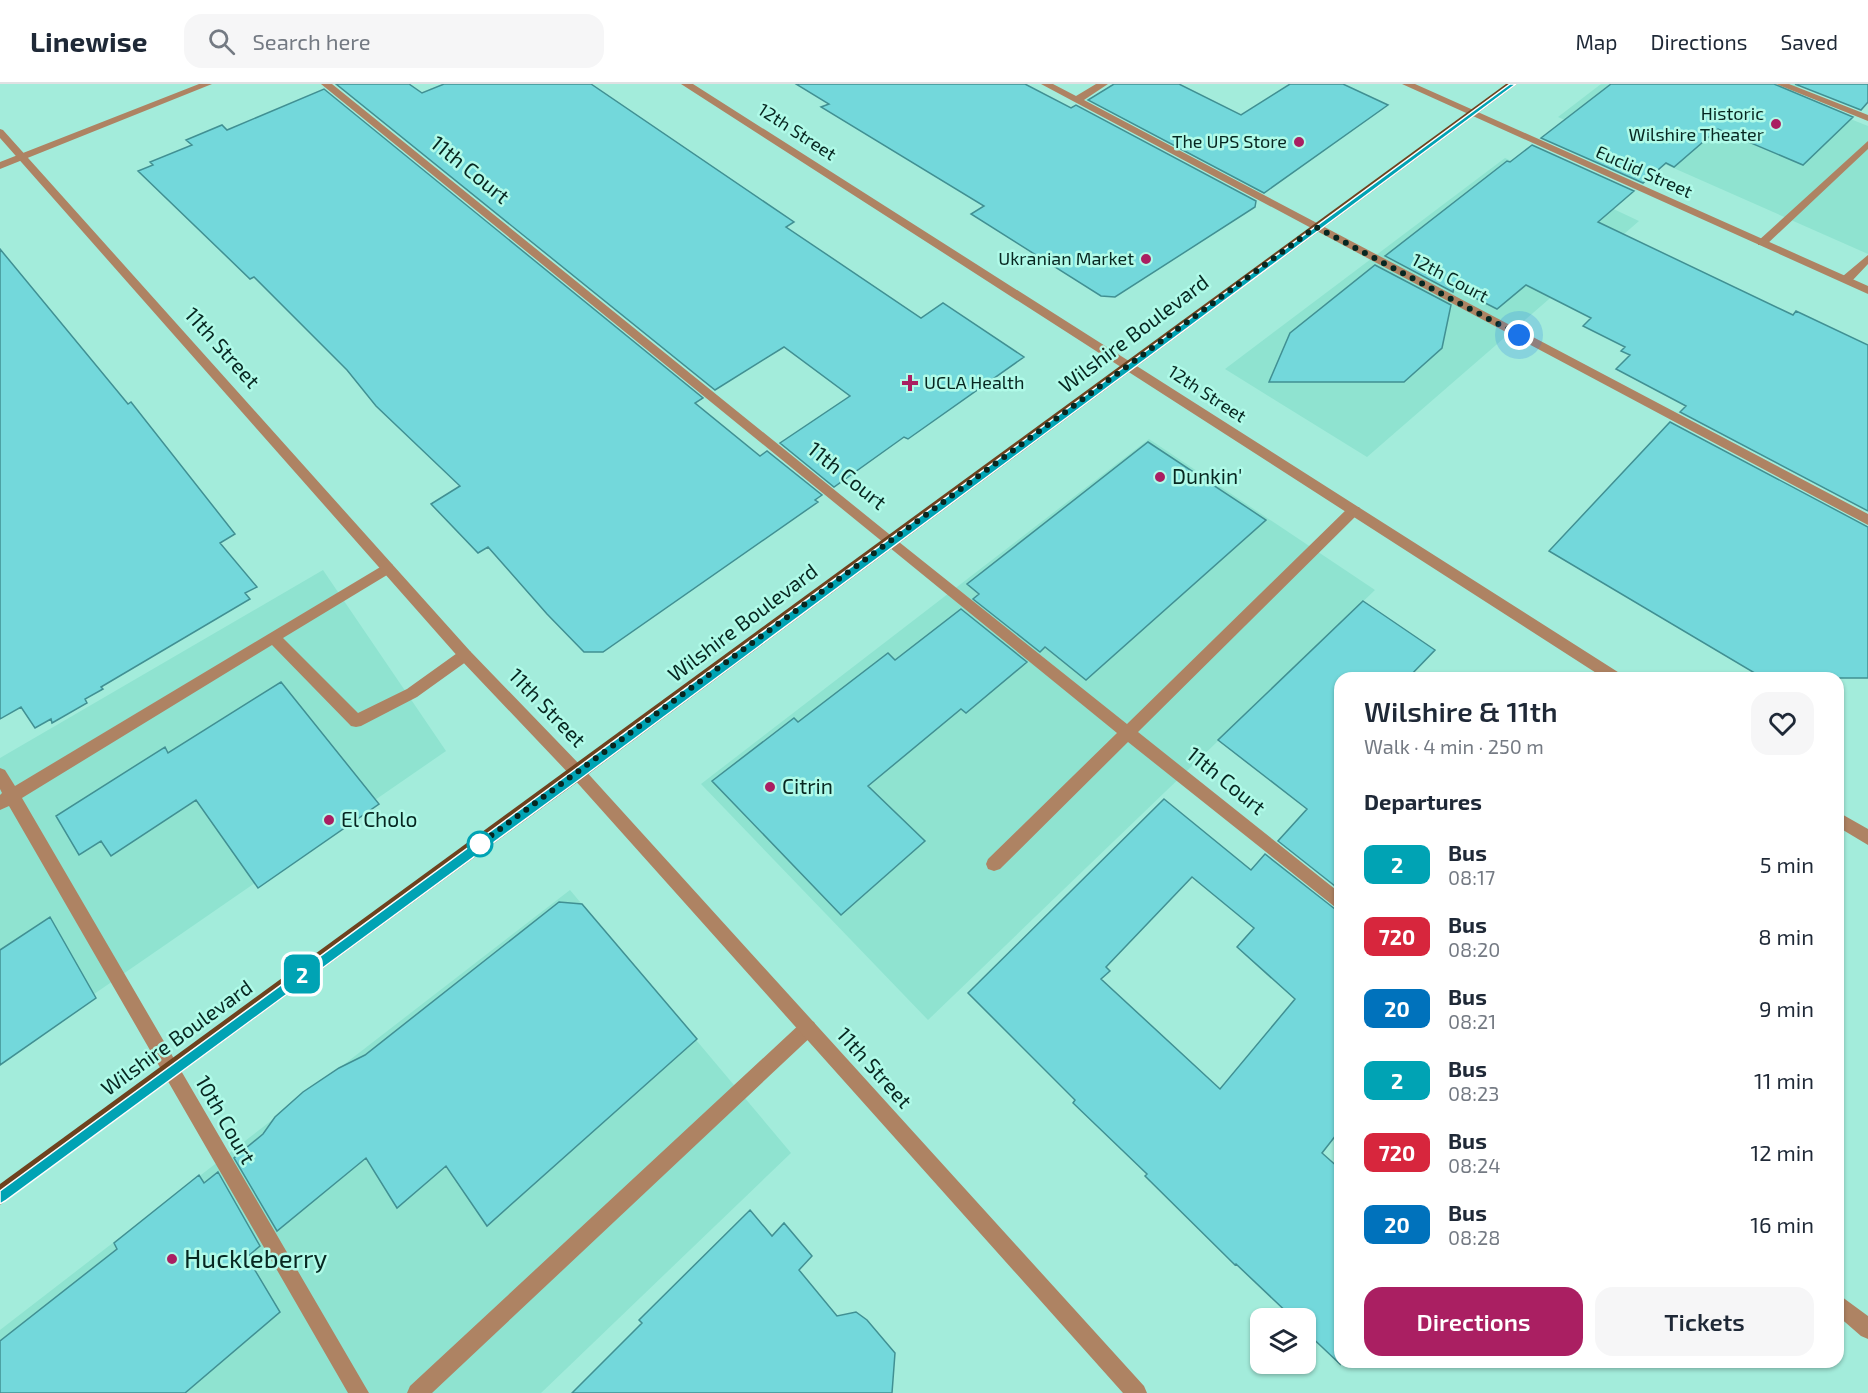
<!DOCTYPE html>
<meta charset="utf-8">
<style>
:root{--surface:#fff;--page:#f6f6f7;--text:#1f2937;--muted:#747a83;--line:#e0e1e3;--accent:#aa1f62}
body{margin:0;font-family:"Exo 2",sans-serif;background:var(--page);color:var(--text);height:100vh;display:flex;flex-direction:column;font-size:22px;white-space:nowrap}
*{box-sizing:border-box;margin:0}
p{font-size:20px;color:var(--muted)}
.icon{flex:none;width:33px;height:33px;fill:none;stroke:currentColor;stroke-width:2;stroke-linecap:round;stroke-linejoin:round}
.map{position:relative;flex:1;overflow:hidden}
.side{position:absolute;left:1334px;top:588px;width:510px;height:696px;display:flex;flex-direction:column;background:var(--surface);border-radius:18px;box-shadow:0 2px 4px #0004}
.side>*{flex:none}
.badge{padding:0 12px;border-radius:9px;font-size:21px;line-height:39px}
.tools{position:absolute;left:1250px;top:1224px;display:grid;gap:12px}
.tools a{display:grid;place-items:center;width:66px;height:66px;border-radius:12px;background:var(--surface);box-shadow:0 2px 4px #0004;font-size:30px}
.you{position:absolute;width:30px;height:30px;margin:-15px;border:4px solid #fff;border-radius:50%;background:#1a73e8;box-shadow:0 0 0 9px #1a73e833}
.map>.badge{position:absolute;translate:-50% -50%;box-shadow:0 0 0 3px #fff}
h2{padding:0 30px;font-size:22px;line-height:54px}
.round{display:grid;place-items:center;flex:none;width:63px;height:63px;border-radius:18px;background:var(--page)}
.overview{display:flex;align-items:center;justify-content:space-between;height:102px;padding:0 30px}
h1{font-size:28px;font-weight:600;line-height:45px}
.primary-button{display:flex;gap:12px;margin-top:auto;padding:12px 30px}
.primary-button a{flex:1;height:69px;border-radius:18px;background:var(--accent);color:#fff;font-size:24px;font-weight:600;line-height:69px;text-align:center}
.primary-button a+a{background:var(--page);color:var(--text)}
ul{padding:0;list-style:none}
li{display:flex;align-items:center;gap:18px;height:72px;padding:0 30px}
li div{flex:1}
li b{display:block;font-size:22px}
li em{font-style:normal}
li .badge{min-width:66px;font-weight:700;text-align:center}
header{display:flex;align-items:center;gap:36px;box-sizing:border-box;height:84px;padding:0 30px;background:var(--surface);border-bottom:2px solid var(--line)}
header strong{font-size:28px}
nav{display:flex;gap:33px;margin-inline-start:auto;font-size:21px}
.search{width:420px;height:54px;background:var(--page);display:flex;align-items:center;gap:15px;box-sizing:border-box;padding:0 21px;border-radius:18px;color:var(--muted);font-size:22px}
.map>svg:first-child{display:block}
</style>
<header>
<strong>Linewise</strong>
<div class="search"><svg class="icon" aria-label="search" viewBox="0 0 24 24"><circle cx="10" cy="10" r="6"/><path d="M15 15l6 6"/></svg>Search here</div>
<nav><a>Map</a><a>Directions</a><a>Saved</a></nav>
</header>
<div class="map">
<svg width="1868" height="1309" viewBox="0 0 1868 1309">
<rect width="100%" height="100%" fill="#a3ecdb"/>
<path fill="#8fe3d0" d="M 1601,0 L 1802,0 L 1790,11 L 1868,42 L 1868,170 L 1558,33 Z
M 1505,74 L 1639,137 L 1367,373 L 1225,285 Z
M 1149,355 L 1375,506 L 928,936 L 701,700 Z
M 323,486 L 446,667 L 0,975 L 0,674 Z
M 570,806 L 791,1069 L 541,1309 L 0,1309 L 0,1246 Z"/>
<path fill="#73d8db" stroke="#419093" stroke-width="1.5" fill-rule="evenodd" d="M 336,0 L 409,0 L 422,9 L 444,0 L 591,0 L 794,138 L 786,143 L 921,234 L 943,219 L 1024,273 L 908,355 L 904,353 L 834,403 L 780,359 L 850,312 L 784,263 L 715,306 Z
M 796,0 L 1025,0 L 1071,24 L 1076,21 L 1256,117 L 1255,123 L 1115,213 L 1101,212 L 971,130 L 984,122 L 821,23 L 829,20 Z
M 1114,0 L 1179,0 L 1241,31 L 1290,0 L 1343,0 L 1388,21 L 1264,109 L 1088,16 Z
M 1611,0 L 1774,0 L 1853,33 L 1803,81 L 1718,45 L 1674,83 L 1666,79 L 1643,99 L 1541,54 Z
M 1795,0 L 1868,0 L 1868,18 L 1861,26 Z
M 324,5 L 703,314 L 695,319 L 760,372 L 767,367 L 822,411 L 815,416 L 818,418 L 603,568 L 584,568 L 547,530 L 488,463 L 478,469 L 431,420 L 460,402 L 376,322 L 347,286 L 254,193 L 250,195 L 138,87 L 153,81 L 150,78 L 192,61 L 186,56 L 222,41 L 227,46 Z
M 1532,61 L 1634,107 L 1598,138 L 1793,231 L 1796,227 L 1868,261 L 1868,427 L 1680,328 L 1686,322 L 1616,285 L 1630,271 L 1621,267 L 1625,263 L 1583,242 L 1591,234 L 1526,201 L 1497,225 L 1454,203 L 1453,208 L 1385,172 L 1507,77 L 1510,78 Z
M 0,165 L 128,320 L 131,318 L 235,450 L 220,459 L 257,503 L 245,509 L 250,515 L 101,603 L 103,605 L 85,615 L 87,619 L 52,639 L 51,635 L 35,644 L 21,623 L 0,635 Z
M 1375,181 L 1451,221 L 1442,264 L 1404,298 L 1269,298 L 1290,249 Z
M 1670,338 L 1868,443 L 1868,594 L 1763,594 L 1549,467 Z
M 1148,358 L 1266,436 L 1086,596 L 1045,563 L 1040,568 L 973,515 L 979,510 L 967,500 Z
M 1363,517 L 1435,566 L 1408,594 L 1340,594 L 1340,806 L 1278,757 L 1307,725 L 1218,656 Z
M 961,525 L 1027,578 L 966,629 L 961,625 L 868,702 L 925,757 L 841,831 L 712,697 L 794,634 L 798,638 L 888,569 L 895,576 Z
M 281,598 L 379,720 L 258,804 L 196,716 L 111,772 L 101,757 L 79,771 L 56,732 L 165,663 L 168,669 Z
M 1164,715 L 1251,786 L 1265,770 L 1340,829 L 1340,1046 L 1322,1069 L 1340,1085 L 1340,1280 L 1305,1247 L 1305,1234 L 1293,1234 L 1236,1180 L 1235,1181 L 1145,1092 L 1147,1090 L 1073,1019 L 1075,1016 L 968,909 ZM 1192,793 L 1254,844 L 1237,863 L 1295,915 L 1220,1005 L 1101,895 L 1110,887 L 1106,883 Z
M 559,818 L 582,820 L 697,955 L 487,1142 L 446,1082 L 397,1124 L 366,1074 L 277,1147 L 234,1074 L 263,1050 L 275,1033 L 303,1008 L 339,984 L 365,971 Z
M 50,833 L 96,914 L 0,981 L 0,866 Z
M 218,1088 L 260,1162 L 247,1173 L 280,1228 L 185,1309 L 0,1309 L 0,1257 L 117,1165 L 114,1159 L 199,1091 L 204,1099 Z
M 750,1126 L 772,1152 L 784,1139 L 812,1172 L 799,1186 L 837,1232 L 856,1228 L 867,1236 L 895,1269 L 892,1309 L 572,1309 L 642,1239 L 639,1236 Z"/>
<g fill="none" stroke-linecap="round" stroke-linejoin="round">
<path fill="#ae8363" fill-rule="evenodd" d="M 321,0 L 332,0 L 894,454 L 1127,640 L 1349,423 L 1359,423 L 1361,426 L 1359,429 L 1138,648 L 1340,809 L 1340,827 L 1128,658 L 1000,785 L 994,787 L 988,785 L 986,780 L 988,775 L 1117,649 Z
M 1041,0 L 1053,0 L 1076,12 L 1096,0 L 1108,0 L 1084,16 L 1868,430 L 1868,441 Z
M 1776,0 L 1789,0 L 1868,31 L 1868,37 Z
M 1868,57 L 1868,65 L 1766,161 L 1758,161 L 1758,157 Z
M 1868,171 L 1868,180 L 1851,198 L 1843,198 L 1843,192 Z
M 387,479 L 392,480 L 394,484 L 392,488 L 283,554 L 358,629 L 407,605 L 460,567 L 470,567 L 472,571 L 470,575 L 417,613 L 361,642 L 356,643 L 351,642 L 272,561 L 22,714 L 369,1309 L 348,1309 L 9,722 L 0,726 L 0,711 L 2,709 L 0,705 L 0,684 L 5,686 L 15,702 Z
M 808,935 L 814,938 L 817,944 L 814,950 L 432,1309 L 407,1309 L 410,1302 L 802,938 Z
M 1838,1210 L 1868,1232 L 1868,1255 L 1861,1252 L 1838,1232 Z"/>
<path fill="#ae8363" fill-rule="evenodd" d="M 199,0 L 212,0 L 0,85 L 0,78 Z
M 681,0 L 693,0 L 1621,590 L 1623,594 L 1604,594 Z
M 1402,0 L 1415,0 L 1868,202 L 1868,210 Z
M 1838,728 L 1868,745 L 1868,761 L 1838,743 Z"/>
<path fill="#ae8363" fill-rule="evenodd" d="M 0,45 L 3,46 L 470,567 L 583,684 L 1144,1302 L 1147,1309 L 1123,1309 L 573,694 L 460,575 L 0,54 Z"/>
<path fill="#6e421e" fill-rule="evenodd" d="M 1506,0 L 1517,0 L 583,694 L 0,1121 L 0,1100 Z"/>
</g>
<path fill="#00a3b4" stroke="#fff" stroke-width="1.5" d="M 1510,0 L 1516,0 L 583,693 L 5,1117 L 0,1120 L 0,1107 L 574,686 Z"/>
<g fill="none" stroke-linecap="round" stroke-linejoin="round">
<path stroke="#072721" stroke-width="6" stroke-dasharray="0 10.8" d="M 480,760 L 477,762 L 1316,143 L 1519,251"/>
</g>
<g fill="#aa1f62" stroke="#b0fae8" stroke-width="2">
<circle cx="1776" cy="40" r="6"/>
<circle cx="1299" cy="58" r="6"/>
<circle cx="1146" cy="175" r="6"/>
<path d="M907 290h6v6h6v6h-6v6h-6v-6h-6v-6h6z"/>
<circle cx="1160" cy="393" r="6"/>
<circle cx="770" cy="703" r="6"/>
<circle cx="329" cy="736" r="6"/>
<circle cx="172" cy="1175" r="6"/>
</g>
<circle fill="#fff" stroke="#00a3b4" stroke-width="3" cx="480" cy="760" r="12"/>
<g text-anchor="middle" stroke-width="5" stroke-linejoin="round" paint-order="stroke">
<g font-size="18" fill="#072721" stroke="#b0fae8" text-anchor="end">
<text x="1764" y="36">Historic<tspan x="1764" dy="21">Wilshire Theater</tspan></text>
<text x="1287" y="64">The UPS Store</text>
<text x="1134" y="181">Ukranian Market</text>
<text x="924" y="305" text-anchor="start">UCLA Health</text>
</g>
<g font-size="18" fill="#072721" stroke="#b0fae8">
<text transform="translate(797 48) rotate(33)" y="6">12th Street</text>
<text transform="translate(1644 88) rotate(24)" y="6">Euclid Street</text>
<text transform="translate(1450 194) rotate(28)" y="6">12th Court</text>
<text transform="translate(1207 310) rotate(33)" y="6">12th Street</text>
</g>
<g font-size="21" fill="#072721" stroke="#b0fae8">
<text transform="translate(470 86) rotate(39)" y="7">11th Court</text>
<text transform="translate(1134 250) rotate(-37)" y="7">Wilshire Boulevard</text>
<text transform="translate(222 264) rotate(48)" y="7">11th Street</text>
<text transform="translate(847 392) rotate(39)" y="7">11th Court</text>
<text transform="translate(743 539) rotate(-37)" y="7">Wilshire Boulevard</text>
<text transform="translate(547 624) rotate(46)" y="7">11th Street</text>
<text transform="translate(1226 697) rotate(39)" y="7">11th Court</text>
<text transform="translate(177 954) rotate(-36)" y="7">Wilshire Boulevard</text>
<text transform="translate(874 984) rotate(48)" y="7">11th Street</text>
<text transform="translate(225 1036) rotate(60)" y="7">10th Court</text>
</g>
<g font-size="21" fill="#072721" stroke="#b0fae8" text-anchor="start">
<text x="1172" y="400">Dunkin'</text>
<text x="782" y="710">Citrin</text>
<text x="341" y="743">El Cholo</text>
</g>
<g font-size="26" fill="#072721" stroke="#b0fae8" text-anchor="start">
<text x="184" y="1184">Huckleberry</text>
</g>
</g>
</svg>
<div class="tools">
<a><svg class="icon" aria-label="layers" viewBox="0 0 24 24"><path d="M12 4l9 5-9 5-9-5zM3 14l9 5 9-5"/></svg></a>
</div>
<div class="you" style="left:1519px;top:251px"></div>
<b class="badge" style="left:302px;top:890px;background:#00a3b4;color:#fff">2</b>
<section class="side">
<div class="overview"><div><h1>Wilshire &amp; 11th</h1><p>Walk · 4 min · 250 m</p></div><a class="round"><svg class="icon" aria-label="heart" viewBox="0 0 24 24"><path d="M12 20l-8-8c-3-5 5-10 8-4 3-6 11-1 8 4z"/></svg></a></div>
<h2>Departures</h2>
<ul>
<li><span class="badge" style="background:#00a3b4;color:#fff">2</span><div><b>Bus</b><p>08:17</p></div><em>5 min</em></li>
<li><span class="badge" style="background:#d7263d;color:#fff">720</span><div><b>Bus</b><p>08:20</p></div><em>8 min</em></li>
<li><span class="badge" style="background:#0072bc;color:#fff">20</span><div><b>Bus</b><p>08:21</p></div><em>9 min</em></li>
<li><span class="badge" style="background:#00a3b4;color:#fff">2</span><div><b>Bus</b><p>08:23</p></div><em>11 min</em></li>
<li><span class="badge" style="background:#d7263d;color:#fff">720</span><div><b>Bus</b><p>08:24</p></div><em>12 min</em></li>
<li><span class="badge" style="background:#0072bc;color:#fff">20</span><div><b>Bus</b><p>08:28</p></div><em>16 min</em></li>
</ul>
<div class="primary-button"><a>Directions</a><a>Tickets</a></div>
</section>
</div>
